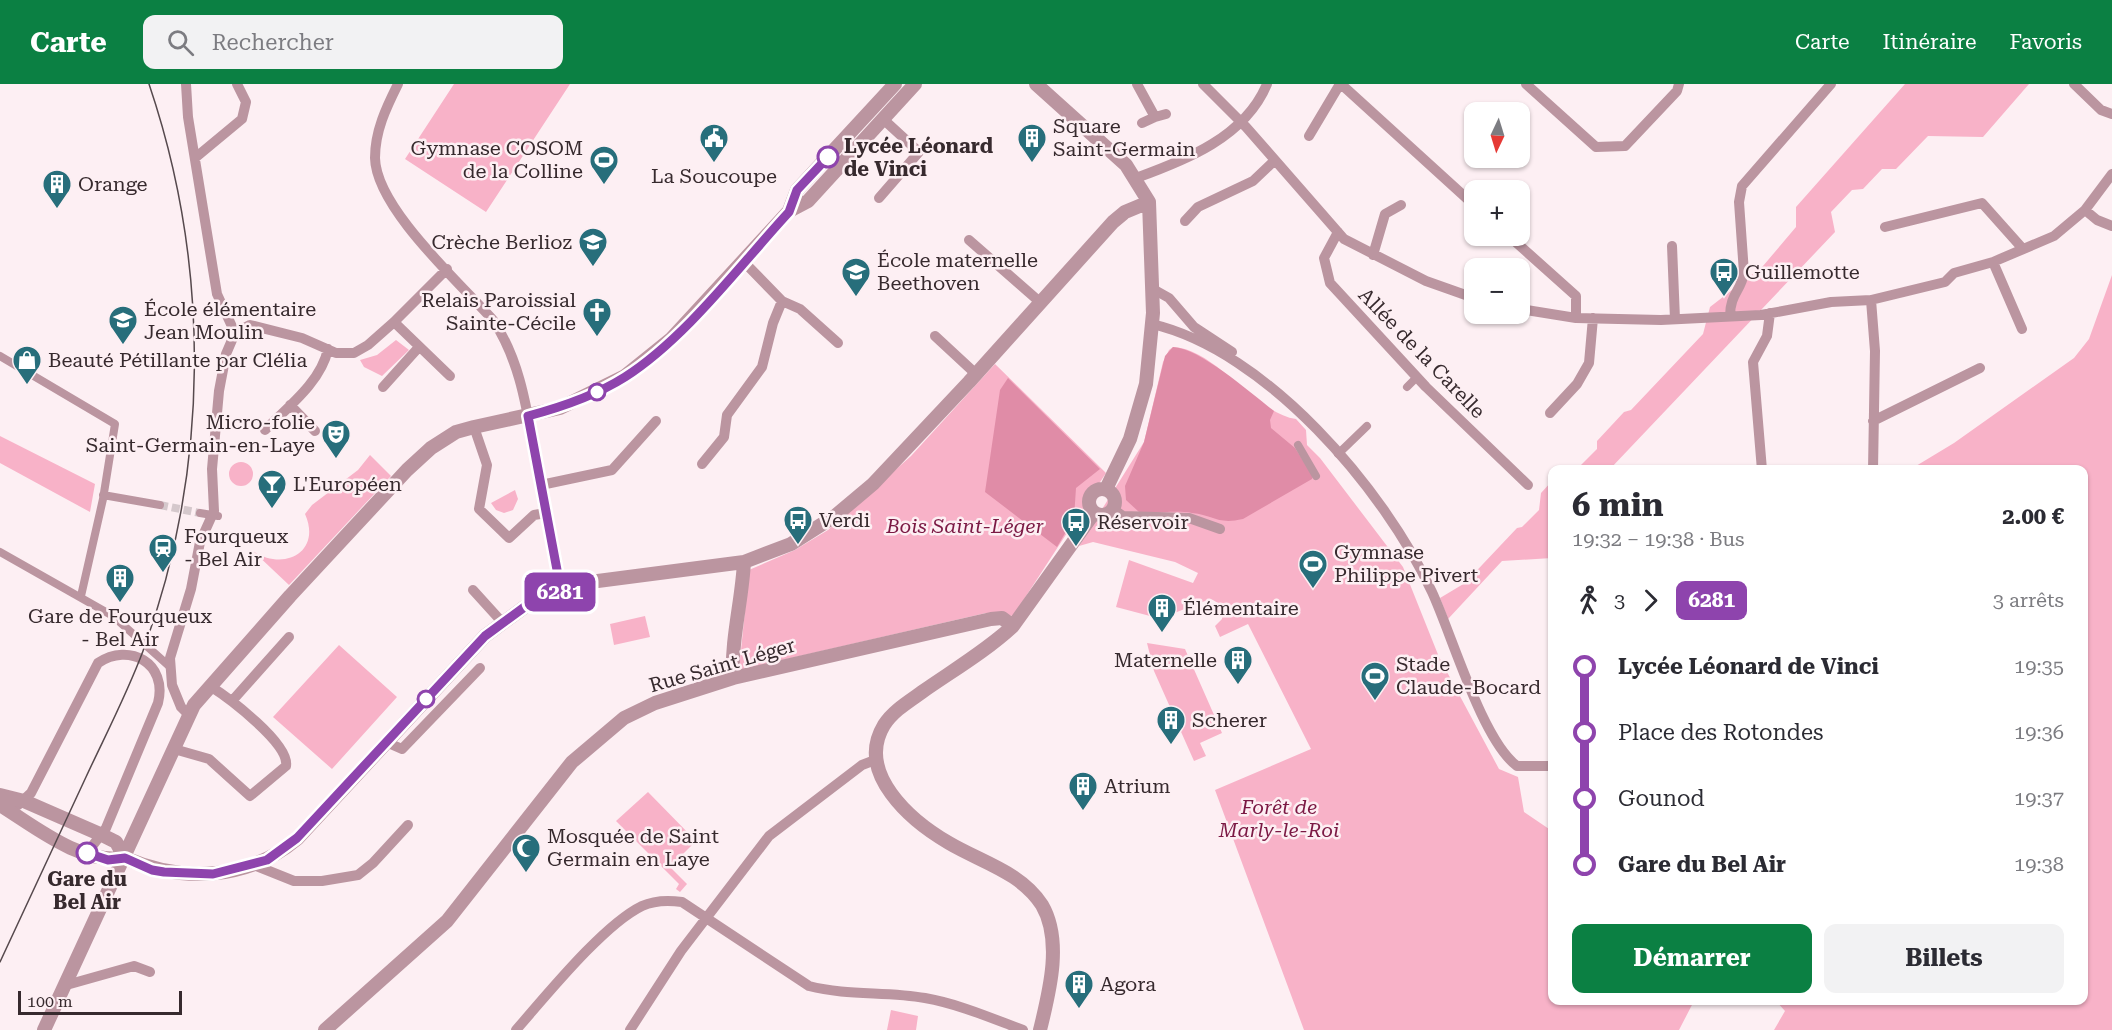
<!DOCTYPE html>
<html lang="fr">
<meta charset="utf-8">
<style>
:root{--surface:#fff;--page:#f2f2f3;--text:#2b2b33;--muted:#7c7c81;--accent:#0b8043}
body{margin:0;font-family:"Roboto Serif",serif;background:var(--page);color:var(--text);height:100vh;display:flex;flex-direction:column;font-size:22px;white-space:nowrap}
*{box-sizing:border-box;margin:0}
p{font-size:20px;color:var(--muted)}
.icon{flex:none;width:33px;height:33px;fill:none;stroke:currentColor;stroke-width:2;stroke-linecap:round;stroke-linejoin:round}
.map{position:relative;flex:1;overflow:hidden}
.drawer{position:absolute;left:1548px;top:381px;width:540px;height:540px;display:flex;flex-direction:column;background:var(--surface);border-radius:12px;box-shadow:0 2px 4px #0004}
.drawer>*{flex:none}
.badge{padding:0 12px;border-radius:9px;font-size:21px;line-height:39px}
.needle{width:39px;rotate:184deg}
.fabs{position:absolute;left:1464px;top:18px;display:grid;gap:12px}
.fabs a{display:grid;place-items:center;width:66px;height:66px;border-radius:12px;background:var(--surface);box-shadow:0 2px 4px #0004;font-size:30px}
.scale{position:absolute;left:18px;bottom:15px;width:164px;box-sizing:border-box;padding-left:6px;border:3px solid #372a2e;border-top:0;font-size:16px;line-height:21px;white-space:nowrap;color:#372a2e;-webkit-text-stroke:4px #fdeff3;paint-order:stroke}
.map>.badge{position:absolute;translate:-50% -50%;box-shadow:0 0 0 3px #fff}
.legs{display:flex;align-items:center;gap:9px;height:66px;padding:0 24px;font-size:20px}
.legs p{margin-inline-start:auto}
.summary{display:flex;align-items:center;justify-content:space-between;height:102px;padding:0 24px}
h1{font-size:33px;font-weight:700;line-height:45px}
.primary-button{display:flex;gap:12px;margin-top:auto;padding:12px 24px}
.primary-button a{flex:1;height:69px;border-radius:12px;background:var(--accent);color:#fff;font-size:24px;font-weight:700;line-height:69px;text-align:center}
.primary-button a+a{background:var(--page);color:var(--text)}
ul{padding:0 24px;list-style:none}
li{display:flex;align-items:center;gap:21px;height:66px;font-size:22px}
li i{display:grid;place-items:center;width:9px;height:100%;margin:0 8px;background:currentColor}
li i::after{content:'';width:15px;height:15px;margin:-8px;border:4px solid;border-radius:50%;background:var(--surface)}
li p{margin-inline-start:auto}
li:first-child i{background:linear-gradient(#0000 50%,currentColor 0)}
li:last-child i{background:linear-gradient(currentColor 50%,#0000 0)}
header{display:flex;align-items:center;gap:36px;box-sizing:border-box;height:84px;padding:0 30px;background:var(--accent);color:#fff}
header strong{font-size:28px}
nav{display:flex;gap:33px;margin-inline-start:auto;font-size:21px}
.search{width:420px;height:54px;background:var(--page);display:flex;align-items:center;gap:15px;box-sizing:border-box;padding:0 21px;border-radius:12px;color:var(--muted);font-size:22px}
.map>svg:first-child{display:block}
</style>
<header>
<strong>Carte</strong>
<div class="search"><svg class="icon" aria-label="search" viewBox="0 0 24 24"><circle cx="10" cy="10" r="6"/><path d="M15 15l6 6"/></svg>Rechercher</div>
<nav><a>Carte</a><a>Itinéraire</a><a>Favoris</a></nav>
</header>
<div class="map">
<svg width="2112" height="946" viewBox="0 0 2112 946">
<rect width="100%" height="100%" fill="#fdeff3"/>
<path fill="#f8b2c8" d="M 454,0 L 570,0 L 486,128 L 405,75 Z
M 1905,0 L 2029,0 L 1983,53 L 1928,52 L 1896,85 L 1882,85 L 1863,105 L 1852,106 L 1831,128 L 1835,148 L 1610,385 L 1563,386 L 1580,382 L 1597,365 L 1597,357 L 1624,328 L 1631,326 L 1703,250 L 1710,223 L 1763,182 L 1796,143 L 1796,123 Z
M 2112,191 L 2112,946 L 1774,946 L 1785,927 L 1776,917 L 2084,916 L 2084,386 L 1911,385 L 1954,359 L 2074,274 L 2089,255 Z
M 396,256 L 409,266 L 382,292 L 364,283 L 360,276 L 377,271 Z
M 1173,263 C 1216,265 1255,329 1296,335 L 1306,346 L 1307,361 L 1320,374 L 1403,483 L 1439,573 L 1499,685 L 1518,693 L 1524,728 L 1552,747 L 1552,916 L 1694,917 L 1679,946 L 1304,946 L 1215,706 L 1311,665 L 1248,540 L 1220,553 L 1215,542 L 1222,535 C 1224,525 1220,518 1210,515 L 1154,537 L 1150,532 L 1116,523 L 1129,476 L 1193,499 L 1198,489 L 1175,478 L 1093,458 L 1079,462 L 1144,358 L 1163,278 L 1169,266 Z
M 995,280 L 1106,389 L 1013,532 L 986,529 L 739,586 L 749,486 L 795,466 L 828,446 L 911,372 Z
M 0,352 L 95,400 L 90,428 L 0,379 Z
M 370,371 L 391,392 L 289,501 L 253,467 C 284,488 322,468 305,430 L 312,421 L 358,386 Z
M229 390a12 12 0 1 1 24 0a12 12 0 1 1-24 0Z
M 1552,397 L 1552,474 L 1502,477 L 1448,535 L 1440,514 L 1465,499 L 1517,444 L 1522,443 L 1539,426 L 1541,409 Z
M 515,406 L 518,415 L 513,426 L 504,429 L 496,426 L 491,419 Z
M 645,532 L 650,553 L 614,561 L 610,540 Z
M 1147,559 L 1185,565 L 1222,649 L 1200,659 L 1206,672 L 1194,677 L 1154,587 Z
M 339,561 L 397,613 L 332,685 L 273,633 Z
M 648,708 L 696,757 L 670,783 L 687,800 L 680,808 L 676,805 L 679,800 L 616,737 Z
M 891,926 L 918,932 L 916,946 L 887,946 Z"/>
<path fill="#e08ca7" d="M 1173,263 C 1200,264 1252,310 1274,327 L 1270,336 L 1271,344 L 1295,364 L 1313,392 L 1312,395 L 1243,435 C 1217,441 1214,431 1192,429 C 1175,426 1157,430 1139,428 L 1126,416 L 1125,402 L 1144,358 L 1165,272 Z
M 1008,294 L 1100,385 L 1076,404 L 1074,434 L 1057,463 L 985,408 L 1000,306 Z"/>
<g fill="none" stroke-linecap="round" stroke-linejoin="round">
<path stroke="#d5c8cc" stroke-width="8" stroke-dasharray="8 4" stroke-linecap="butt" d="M 160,421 L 200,429"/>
<path stroke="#bb95a0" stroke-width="8" d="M 0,272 L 115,340 L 103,415 L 81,512
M 1407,303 L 1417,293
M 1298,361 L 1316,392
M 1338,370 L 1367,342
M 103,411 L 160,421
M 200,429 L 218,432
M 0,468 L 113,532 L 169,582"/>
<path stroke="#bb95a0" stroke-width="10" d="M 186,0 L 188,33 L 217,210 L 235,249
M 398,0 C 386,24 375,47 375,74 C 376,124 460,199 493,236 C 521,278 527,327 536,376 C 544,420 553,464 561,508
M 1137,0 L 1155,33 L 1166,30
M 1203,0 L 1246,43 L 1344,155 L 1426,197 L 1474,214
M 1341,0 L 1474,121
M 1526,0 L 1596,63 L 1625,62 L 1677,7 L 1679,0
M 2074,0 L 2101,26 L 2112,30
M 1142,39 L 1155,33
M 1309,52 L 1340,0
M 195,74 L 242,35 L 246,18 L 237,0
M 1136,94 C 1186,76 1245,53 1267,0
M 879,114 L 919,68 L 883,35
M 2085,126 L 2097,136 L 2112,142
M 1185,137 L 1198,123 L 1253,97 L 1274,77
M 1885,143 L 1982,119 L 2023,165
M 1338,148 L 1324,174 L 1330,199 L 1426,303 L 1528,401
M 1509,152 L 1576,212 L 1576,234
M 969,156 L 1041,219
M 1672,162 L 1675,235
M 1373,171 L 1385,130 L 1401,121
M 744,178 L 782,217 L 800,225 L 838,259
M 1993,178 L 2022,245
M 1153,205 L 1169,214 L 1194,243 L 1232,268
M 1871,216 L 1875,267 L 1873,386
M 1520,225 L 1576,234 L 1661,236 L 1761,231 L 1831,218 L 1871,216 L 1945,198 L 1954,189 L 1993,178 L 2054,152 L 2085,126 L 2112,90
M 1730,232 C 1730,210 1741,207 1744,189 L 1739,118 L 1742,102 L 1831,0
M 394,238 L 450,292
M 1152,240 C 1267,267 1384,405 1432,508 C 1452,551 1482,656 1517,682 L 1552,682
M 235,249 L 250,241 L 302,254 L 336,269 L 354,269 L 368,261 L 394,238 L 447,185
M 935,252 L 976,290
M 383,303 L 419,263
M 290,321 L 315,347
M 1550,329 L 1577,300 L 1589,279 L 1593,234
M 1873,337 L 1980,284
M 474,343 L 487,381 L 479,425 L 509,454 L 534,431 L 546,429
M 265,346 C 288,323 321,298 328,265
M 702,380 L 724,353 L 727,331 L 762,283 L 773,239 L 782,217
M 1762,386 L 1753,278 L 1767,252 L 1770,229
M 541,401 L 612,386 L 656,337
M 1113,425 L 1123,432 L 1189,434 L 1220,445
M 473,506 L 502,538
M 232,617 L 289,553
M 189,631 L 181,623 L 172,601 L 170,574 L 191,505 L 200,458 L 214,427 L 212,385 L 219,307 L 226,270 L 235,249
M 386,658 L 402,665 L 480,584
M 174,665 L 209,675 L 250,712 L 286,682 C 290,660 229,614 210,602
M 18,721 L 31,709 L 98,579 C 129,558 168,579 158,619 L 106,744 L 87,769
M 254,781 L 294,797 L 322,797 L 358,791 L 373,779 L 408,741
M 66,898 L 70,900 L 134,882 L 150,888
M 516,946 C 546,912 603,841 642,822 C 655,816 668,816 682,818 L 809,902 C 847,912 887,907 925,914 C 959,920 991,934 1023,946
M 630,946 L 681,867 L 769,752 L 862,681 L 875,676"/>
<path stroke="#bb95a0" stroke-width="14" d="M 1036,0 L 1126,81 L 1149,118 L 1153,229 L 1146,300 L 1130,355 L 1106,405
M 789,127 L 797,106 L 895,0
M1089 418a13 13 0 1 1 26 0a13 13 0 1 1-26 0Z
M 733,594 C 731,555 742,517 744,478
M 0,711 L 24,717 L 102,751 L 116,758 L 125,774
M 0,721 C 37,744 80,780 125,774
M 125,774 C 183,799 248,796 297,755 L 485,552 L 530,519 L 590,498 L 744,478 L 791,460 L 835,432 L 873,400 L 969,298 L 1113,138 L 1125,128 L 1149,118
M 44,946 L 194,621 L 290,512 L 407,386 L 431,364 L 456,348 L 474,343 L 560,324 L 625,292 L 671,255 L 789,127 L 808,117 L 915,0
M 325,946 L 447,837 L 572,678 L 624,634 L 655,619 L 733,594 L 991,535 L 1002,534 L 1013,542
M 1040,946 C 1049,909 1063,857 1042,821 C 1021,788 981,778 949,759 C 911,737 855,689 884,641 C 893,627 908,618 922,608 C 952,587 986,567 1013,542 L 1094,429"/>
<path stroke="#56494d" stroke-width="1.5" d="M 0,878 C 29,817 57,755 86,693 C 105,652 127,610 143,567 C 210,385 211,183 149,0"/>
</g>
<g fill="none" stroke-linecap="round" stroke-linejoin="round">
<g stroke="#fff" stroke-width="14">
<path id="line-1" d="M 87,769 L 108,776 L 125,774 L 152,786 L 164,788 L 213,790 L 267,776 L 297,754 L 485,552 L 530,519 L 561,507 L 528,332 C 562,323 595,312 625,293 C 686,254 740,181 789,128 L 797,106 L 828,73"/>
</g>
<use href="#line-1" stroke="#8e44ad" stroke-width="9"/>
</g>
<defs>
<g id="civic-pin" transform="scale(1.5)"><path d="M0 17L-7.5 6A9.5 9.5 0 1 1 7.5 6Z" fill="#276e7b" stroke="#fdeff3"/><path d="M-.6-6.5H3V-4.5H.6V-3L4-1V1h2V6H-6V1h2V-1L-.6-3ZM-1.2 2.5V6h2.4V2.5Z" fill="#fff"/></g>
<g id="building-pin" transform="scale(1.5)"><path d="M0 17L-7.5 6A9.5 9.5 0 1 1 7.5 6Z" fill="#276e7b" stroke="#fdeff3"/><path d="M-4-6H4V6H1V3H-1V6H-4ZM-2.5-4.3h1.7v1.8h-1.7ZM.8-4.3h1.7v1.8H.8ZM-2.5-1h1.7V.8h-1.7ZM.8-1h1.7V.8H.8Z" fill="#fff"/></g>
<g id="stadium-pin" transform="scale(1.5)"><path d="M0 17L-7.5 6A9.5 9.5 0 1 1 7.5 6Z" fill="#276e7b" stroke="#fdeff3"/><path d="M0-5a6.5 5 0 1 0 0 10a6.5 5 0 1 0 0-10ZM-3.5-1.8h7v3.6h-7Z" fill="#fff"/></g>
<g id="school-pin" transform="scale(1.5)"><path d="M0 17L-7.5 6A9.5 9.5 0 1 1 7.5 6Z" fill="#276e7b" stroke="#fdeff3"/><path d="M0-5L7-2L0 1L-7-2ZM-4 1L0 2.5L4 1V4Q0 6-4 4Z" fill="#fff"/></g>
<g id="bus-pin" transform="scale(1.5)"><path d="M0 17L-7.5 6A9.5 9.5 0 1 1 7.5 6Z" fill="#276e7b" stroke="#fdeff3"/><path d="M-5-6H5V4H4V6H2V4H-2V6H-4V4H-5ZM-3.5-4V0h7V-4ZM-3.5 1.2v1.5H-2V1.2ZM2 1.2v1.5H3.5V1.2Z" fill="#fff"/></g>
<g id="church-pin" transform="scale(1.5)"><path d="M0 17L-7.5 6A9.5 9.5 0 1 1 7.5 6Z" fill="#276e7b" stroke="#fdeff3"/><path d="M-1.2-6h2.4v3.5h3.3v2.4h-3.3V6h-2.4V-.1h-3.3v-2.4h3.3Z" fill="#fff"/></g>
<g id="shop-pin" transform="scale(1.5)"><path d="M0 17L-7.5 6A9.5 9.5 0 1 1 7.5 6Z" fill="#276e7b" stroke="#fdeff3"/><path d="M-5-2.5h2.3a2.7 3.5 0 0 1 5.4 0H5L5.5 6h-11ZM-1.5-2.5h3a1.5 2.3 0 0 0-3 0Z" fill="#fff"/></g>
<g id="theatre-pin" transform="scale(1.5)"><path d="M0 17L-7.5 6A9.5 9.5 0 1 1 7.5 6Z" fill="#276e7b" stroke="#fdeff3"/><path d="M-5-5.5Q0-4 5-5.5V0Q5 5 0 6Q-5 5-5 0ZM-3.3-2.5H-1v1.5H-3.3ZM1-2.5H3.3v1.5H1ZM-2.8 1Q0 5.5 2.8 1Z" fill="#fff"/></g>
<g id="bar-pin" transform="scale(1.5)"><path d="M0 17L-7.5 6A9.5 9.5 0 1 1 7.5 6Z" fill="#276e7b" stroke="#fdeff3"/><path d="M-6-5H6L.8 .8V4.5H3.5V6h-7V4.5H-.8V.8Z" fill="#fff"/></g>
<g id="station-pin" transform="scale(1.5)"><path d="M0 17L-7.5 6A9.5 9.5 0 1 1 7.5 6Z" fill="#276e7b" stroke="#fdeff3"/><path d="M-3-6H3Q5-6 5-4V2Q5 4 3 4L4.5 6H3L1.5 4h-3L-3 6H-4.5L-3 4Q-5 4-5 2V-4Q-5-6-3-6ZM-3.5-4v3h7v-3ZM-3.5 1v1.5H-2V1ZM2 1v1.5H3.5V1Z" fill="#fff"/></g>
<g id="mosque-pin" transform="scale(1.5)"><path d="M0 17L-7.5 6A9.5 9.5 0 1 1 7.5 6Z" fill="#276e7b" stroke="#fdeff3"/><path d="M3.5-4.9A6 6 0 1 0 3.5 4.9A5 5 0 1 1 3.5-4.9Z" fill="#fff"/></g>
</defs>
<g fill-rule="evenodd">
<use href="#civic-pin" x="714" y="54"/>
<use href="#building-pin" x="1032" y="54"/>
<use href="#stadium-pin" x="604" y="76"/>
<use href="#building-pin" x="57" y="100"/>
<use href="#school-pin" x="593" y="158"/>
<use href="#school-pin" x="856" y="188"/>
<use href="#bus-pin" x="1724" y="188"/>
<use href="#church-pin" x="597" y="228"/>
<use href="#school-pin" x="123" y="236"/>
<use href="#shop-pin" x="27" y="276"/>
<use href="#theatre-pin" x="336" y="350"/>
<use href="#bar-pin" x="272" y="400"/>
<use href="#bus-pin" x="798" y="436"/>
<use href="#bus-pin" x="1076" y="438"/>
<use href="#station-pin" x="163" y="464"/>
<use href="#stadium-pin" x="1313" y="480"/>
<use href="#building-pin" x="120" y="494"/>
<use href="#building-pin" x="1162" y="524"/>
<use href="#building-pin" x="1238" y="576"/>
<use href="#stadium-pin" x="1375" y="592"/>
<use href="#building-pin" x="1171" y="636"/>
<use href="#building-pin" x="1083" y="702"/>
<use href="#mosque-pin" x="526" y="764"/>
<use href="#building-pin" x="1079" y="900"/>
</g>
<g fill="#fff" stroke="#8e44ad" stroke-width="3">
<circle cx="828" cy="73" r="10"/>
<circle cx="597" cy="308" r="8"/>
<circle cx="426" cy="615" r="8"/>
<circle cx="87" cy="769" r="10"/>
</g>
<g text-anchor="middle" stroke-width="5" stroke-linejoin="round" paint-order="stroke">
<g font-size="20" fill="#372a2e" stroke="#fdeff3" text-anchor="start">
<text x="1053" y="49">Square<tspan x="1053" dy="23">Saint-Germain</tspan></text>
<text x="583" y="71" text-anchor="end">Gymnase COSOM<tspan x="583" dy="23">de la Colline</tspan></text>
<text x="714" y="99" text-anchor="middle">La Soucoupe</text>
<text x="78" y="107">Orange</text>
<text x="572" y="165" text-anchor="end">Crèche Berlioz</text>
<text x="877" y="183">École maternelle<tspan x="877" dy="23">Beethoven</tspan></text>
<text x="1745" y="195">Guillemotte</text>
<text x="576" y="223" text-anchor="end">Relais Paroissial<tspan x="576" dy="23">Sainte-Cécile</tspan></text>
<text x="144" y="232">École élémentaire<tspan x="144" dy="23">Jean Moulin</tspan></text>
<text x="48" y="283">Beauté Pétillante par Clélia</text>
<text x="315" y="345" text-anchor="end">Micro-folie<tspan x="315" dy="23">Saint-Germain-en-Laye</tspan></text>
<text x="293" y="407">L'Européen</text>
<text x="819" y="443">Verdi</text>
<text x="1097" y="445">Réservoir</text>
<text x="184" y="459">Fourqueux<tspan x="184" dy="23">- Bel Air</tspan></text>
<text x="1334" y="475">Gymnase<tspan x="1334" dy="23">Philippe Pivert</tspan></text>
<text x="1183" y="531">Élémentaire</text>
<text x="120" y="539" text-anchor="middle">Gare de Fourqueux<tspan x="120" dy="23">- Bel Air</tspan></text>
<text x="1217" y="583" text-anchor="end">Maternelle</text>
<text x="1396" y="587">Stade<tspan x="1396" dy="23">Claude-Bocard</tspan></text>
<text x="1192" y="643">Scherer</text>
<text x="1104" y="709">Atrium</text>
<text x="547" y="759">Mosquée de Saint<tspan x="547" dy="23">Germain en Laye</tspan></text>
<text x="1100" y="907">Agora</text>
</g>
<g font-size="20" font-weight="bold" fill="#372a2e" stroke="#fdeff3" text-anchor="start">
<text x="844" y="69">Lycée Léonard<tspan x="844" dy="23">de Vinci</tspan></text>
<text x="87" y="802" text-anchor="middle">Gare du<tspan x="87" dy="23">Bel Air</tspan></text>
</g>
<g font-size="20" fill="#372a2e" stroke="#fdeff3">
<text transform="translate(1422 269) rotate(46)" y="7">Allée de la Carelle</text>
<text transform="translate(722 581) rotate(-16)" y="7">Rue Saint Léger</text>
</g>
<g font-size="20" font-style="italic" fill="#7b1944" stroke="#fdeff3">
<text x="965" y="449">Bois Saint-Léger</text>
<text x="1279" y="730">Forêt de<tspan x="1279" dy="23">Marly-le-Roi</tspan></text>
</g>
</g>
</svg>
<div class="fabs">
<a><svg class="needle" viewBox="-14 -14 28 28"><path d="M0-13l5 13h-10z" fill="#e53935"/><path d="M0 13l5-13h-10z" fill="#7c7c81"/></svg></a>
<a>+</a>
<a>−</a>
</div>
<div class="scale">100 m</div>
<b class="badge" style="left:560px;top:508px;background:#8e44ad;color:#fff">6281</b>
<section class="drawer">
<div class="summary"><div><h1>6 min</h1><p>19:32 – 19:38 · Bus</p></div><b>2.00 €</b></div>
<div class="legs"><svg class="icon" aria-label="walk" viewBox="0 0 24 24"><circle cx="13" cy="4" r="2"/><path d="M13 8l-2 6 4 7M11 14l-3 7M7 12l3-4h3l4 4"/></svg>3<svg class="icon" aria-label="forward" viewBox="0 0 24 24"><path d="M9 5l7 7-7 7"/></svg><b class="badge" style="background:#8e44ad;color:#fff">6281</b><p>3 arrêts</p></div>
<ul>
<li><i style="color:#8e44ad"></i><b>Lycée Léonard de Vinci</b><p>19:35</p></li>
<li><i style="color:#8e44ad"></i><span>Place des Rotondes</span><p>19:36</p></li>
<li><i style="color:#8e44ad"></i><span>Gounod</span><p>19:37</p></li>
<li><i style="color:#8e44ad"></i><b>Gare du Bel Air</b><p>19:38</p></li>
</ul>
<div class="primary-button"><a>Démarrer</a><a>Billets</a></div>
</section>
</div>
